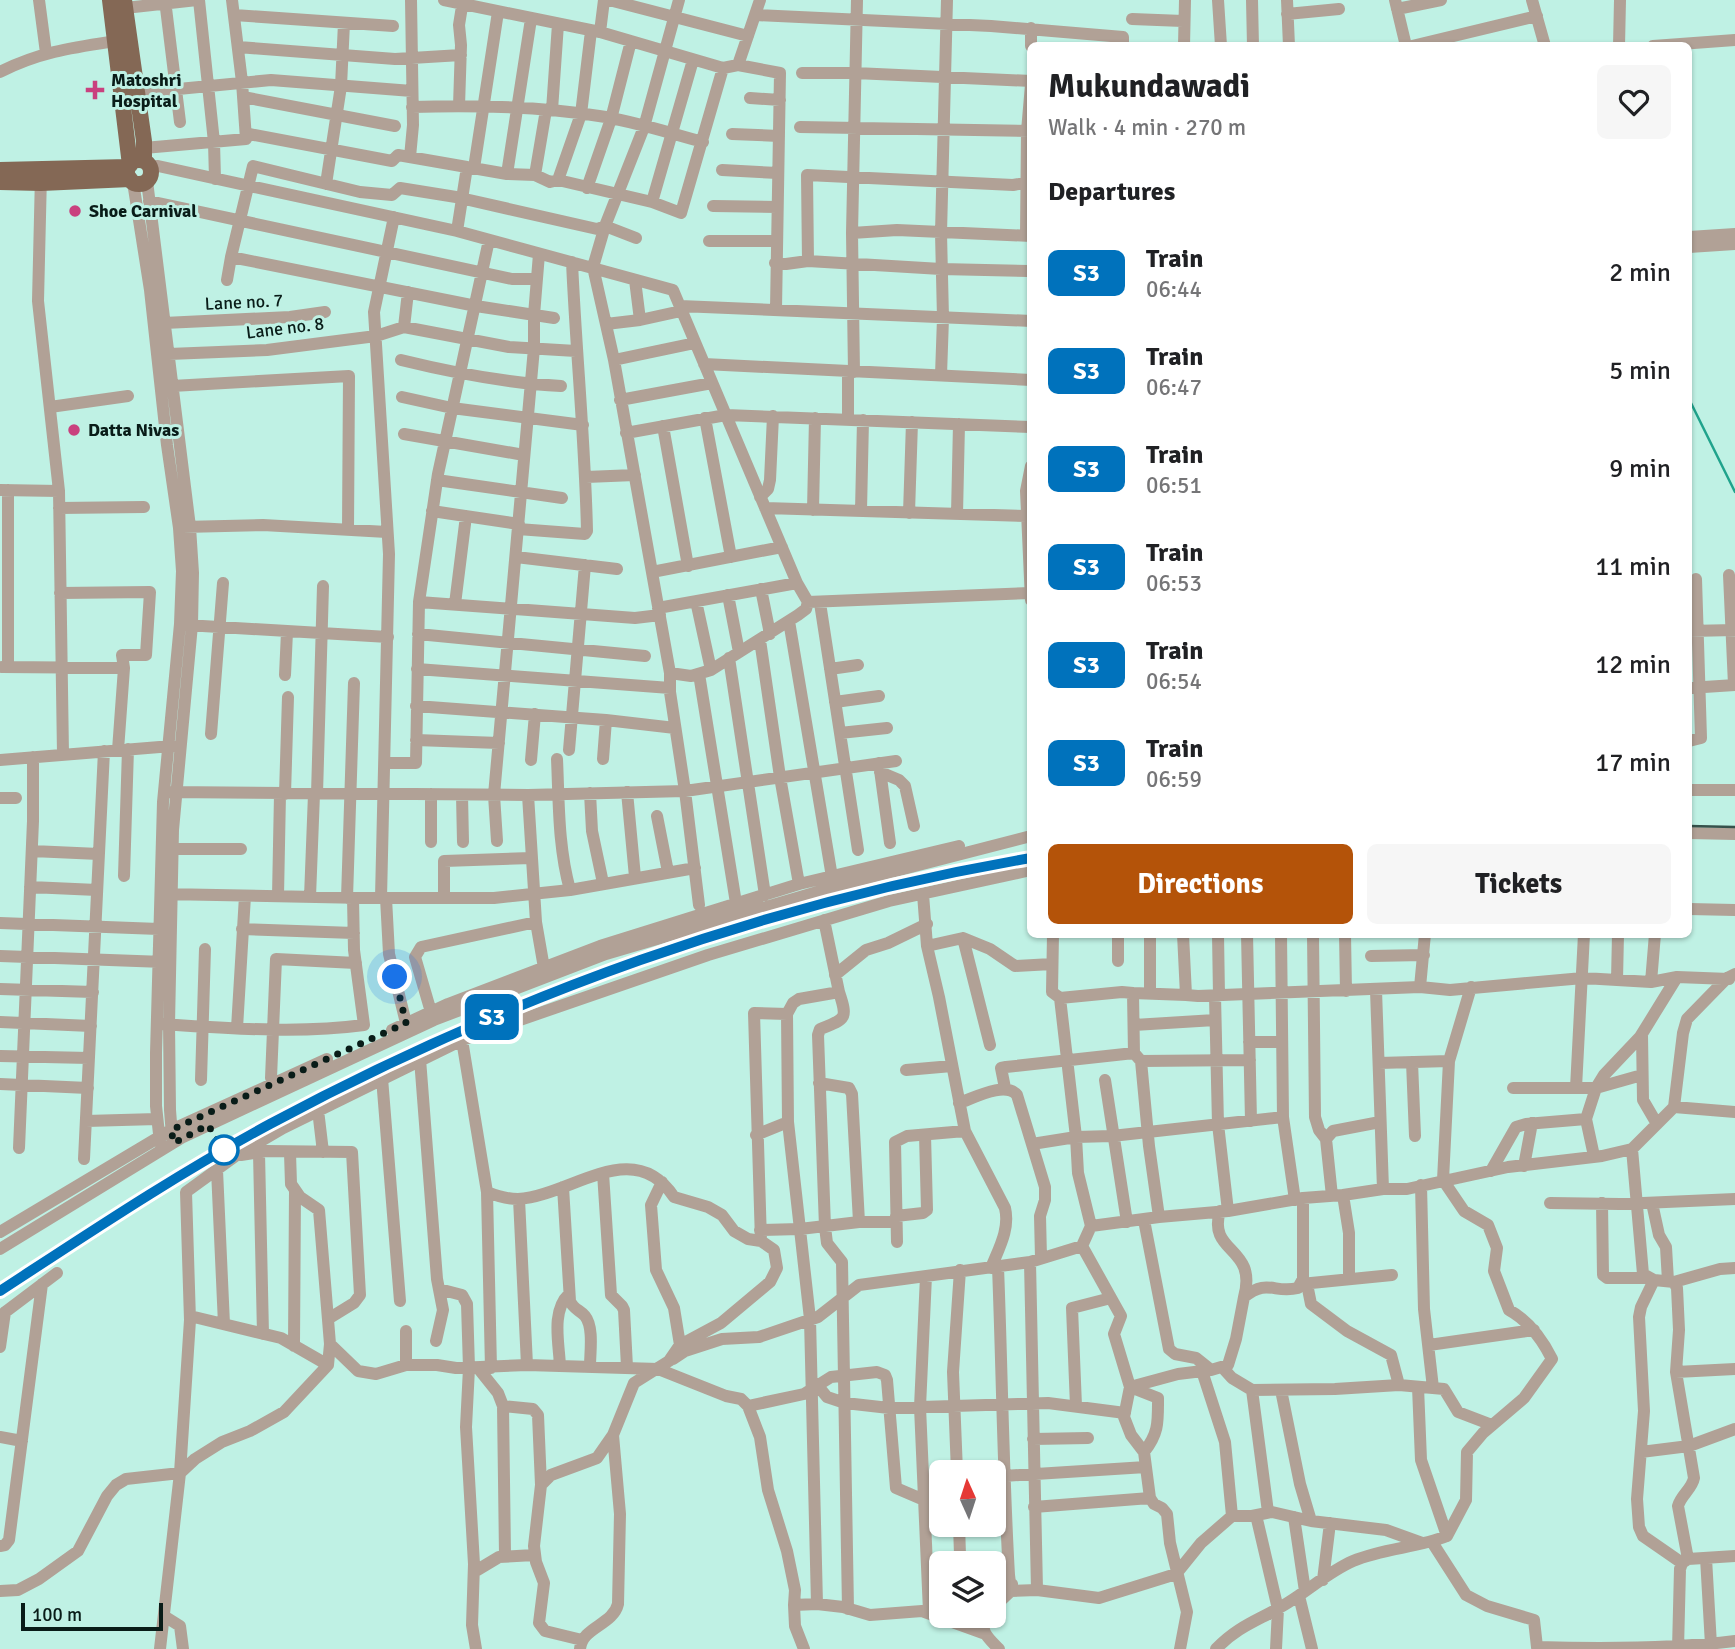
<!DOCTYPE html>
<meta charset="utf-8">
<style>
:root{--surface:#fff;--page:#f6f6f6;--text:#202124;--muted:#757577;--accent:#b45309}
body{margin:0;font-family:Signika,sans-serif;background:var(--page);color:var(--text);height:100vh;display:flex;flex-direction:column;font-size:26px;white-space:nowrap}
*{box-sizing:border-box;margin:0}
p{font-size:23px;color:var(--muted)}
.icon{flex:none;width:38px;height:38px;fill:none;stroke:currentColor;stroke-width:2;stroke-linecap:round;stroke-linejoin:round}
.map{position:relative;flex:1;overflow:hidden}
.drawer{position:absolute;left:1027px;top:42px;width:665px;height:896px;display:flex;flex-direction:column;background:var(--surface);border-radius:10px;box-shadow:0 2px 5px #0004}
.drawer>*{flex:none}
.badge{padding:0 14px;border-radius:10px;font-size:24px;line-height:46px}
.needle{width:46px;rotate:357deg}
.fabs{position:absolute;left:929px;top:1460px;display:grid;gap:14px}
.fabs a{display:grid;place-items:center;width:77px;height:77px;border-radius:10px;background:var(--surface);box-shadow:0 2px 5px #0004;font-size:35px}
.scale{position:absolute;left:21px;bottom:18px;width:142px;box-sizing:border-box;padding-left:7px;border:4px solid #091c18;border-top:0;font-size:19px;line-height:24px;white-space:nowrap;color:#091c18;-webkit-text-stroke:5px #bff1e4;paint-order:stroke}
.you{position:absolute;width:35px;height:35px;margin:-18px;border:5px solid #fff;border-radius:50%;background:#1a73e8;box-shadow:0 0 0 10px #1a73e833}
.map>.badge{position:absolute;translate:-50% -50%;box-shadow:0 0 0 4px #fff}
h2{padding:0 21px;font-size:26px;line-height:63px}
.round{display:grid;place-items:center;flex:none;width:74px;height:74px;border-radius:10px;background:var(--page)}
.head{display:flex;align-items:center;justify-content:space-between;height:119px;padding:0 21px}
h1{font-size:33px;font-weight:800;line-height:52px}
.button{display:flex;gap:14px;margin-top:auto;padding:14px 21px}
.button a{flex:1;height:80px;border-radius:10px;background:var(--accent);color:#fff;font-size:28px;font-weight:800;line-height:80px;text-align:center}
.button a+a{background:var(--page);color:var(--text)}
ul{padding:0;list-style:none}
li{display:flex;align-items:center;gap:21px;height:98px;padding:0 21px}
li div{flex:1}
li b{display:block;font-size:26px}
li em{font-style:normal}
li .badge{min-width:77px;font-weight:700;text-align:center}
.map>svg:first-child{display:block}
</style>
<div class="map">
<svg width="1735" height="1649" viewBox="0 0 1735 1649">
<rect width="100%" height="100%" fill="#bff1e4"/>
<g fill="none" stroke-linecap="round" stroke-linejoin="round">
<path stroke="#20a38c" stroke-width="2.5" d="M 1689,399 L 1735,492"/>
<path stroke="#b1a196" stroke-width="12" d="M 39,0 L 46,53
M 165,0 L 180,122
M 199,0 L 214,142 L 215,179
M 232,0 L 242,82 L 246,139
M 444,0 L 600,32 L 604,0
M 609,0 L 748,36
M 679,0 L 644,127 L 605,226 L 593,267 L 614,360 L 670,673 L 670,692 L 685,791 L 699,905
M 1218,0 L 1221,46
M 1252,0 L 1253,46
M 1287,0 L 1289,46
M 1395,0 L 1406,46
M 1532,0 L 1545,46
M 125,8 L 197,0
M 1397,9 L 1441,0
M 1287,14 L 1339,9
M 234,15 L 393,26
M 756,15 L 991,26 L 1123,37 L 1123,46
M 1132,19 L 1183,21
M 600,32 L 723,68 L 738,65 L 780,73 L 776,309
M 1031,46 L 1031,28
M 1184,46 L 1185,0
M 1412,46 L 1537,16
M 1619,46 L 1620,0
M 1653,46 L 1735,40
M 238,47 L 395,59 L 461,55
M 738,65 L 760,0
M 0,72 C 41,51 77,47 122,40
M 802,73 L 855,73 L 1031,81
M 137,93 L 271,80 L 412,91
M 243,97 L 395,126
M 750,98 L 780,100
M 459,106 L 461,45 L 459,25 L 463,0
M 412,107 C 475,105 537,106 599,116 C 634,121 669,133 703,142
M 552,110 L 558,24
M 800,127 L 1031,131
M 732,134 L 779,136
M 144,148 L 246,139 L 249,134 L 392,161 L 398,155 L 507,174 L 535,175 L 550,182 L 558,180 L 652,202 L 681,213 L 723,68
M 410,157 L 413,125 L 411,0
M 151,167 L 158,166 L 457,231 L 673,290 L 797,583 L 808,602 L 1031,593
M 474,168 L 498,12
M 722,170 L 778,173
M 507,174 L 531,19
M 41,175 L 38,301 L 59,491 L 63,754
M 535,175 L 546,110
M 558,180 L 581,114 L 591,31
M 147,181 L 190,527 L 193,573 L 192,625 L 173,830 L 169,1024 L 170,1110 L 172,1136
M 133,182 L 150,290 L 167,445 L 179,528 L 182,571 L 180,624 L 163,802 L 156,1053 L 156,1106 L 160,1143
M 326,184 L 341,86 L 344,23
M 587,188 L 611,119 L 631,41
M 149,201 L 512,279 L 537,279
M 652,202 L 693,60
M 713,206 L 777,207
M 457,231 L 467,167
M 852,233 L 897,230 L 1031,236
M 1026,235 L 1027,131 L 1031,85
M 1689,237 L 1735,234
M 709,241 L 776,241
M 1689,247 L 1735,244
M 231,257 L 253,166 L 360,192 L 392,195 L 400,188 L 456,197 L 597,229 L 605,226 L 636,238
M 808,261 L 807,175 L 1013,185 L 1031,182
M 775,263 L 786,264 L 808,261 L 941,269 L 1028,271
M 227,280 L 231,257 L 476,306 L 554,318
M 635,280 L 640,320
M 680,306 L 1031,321
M 164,323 L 290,317 L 325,312
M 606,324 L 640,320 L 681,311
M 404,327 L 408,292
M 169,354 L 267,350 L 376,336 L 404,327 L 509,347 L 576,351
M 401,360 C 454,373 506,383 561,386
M 614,360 L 695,343
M 704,364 L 1031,380
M 854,372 L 852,233 L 857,0
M 941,375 L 943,318 L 941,233 L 947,0
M 172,386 L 349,376 L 348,529
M 402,397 L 452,408 L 583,425
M 620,400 L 712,383
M 50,407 L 128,396
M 705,418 L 731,557
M 848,420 L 848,371
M 663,426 L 688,566
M 626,433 L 726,415 L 1031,427
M 404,434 L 524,455
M 586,477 L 635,475
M 437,480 L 562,498
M 0,490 L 59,491
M 8,490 L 8,667
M 760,497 L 768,489 L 770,480 L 773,416
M 59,508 L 144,507
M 765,508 L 1027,516
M 813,510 L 815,418
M 432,511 L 519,524
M 861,511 L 863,420
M 909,513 L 912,422
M 957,514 L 959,424
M 183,527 L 263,525 L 387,532
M 518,529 L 585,534 L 587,531 C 585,441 576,352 572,262
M 516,557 L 617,569
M 652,572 L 782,547
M 1729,575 L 1734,685
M 761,589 L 770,634
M 60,593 L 150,592 L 146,655 L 122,655 L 124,668 L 118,750
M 728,595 L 739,652
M 1031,600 L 1026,491 L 1031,466
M 696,601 L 711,670
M 419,602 L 635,618 L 660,615
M 820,603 L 858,850
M 455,604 L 466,516
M 658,608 L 797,583
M 789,621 L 832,877
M 186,625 L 388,637
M 1689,631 L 1735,630
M 418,634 L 645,656
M 760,640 L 780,777 L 799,884
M 729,658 L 765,895
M 2,667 L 124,668
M 417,669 L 670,688
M 830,669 L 858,665
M 670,673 L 691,676 L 711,670 L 798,615 L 806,609 L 808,602
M 699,674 L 736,903
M 285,675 L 287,632
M 1689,688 L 1735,685
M 835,702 L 879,696
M 416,706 L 606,720 L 675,728
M 840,733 L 887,728
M 211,734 L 223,583
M 416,740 L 499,743
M 1689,741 L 1701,738 L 1696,579
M 569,750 L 585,565
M 557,759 C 559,803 558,846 570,890
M 603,759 L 606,720
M 0,760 L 172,746
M 531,760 L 535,714
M 385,763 L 416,763 L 419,602 L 438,474 L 489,240
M 879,763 L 890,843
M 880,772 L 899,780 L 905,786 L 914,826
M 1689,790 L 1735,790
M 167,792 L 528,795 L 685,791 L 896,761
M 627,792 L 635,877
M 590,793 L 592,831 L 603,883
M 285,794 L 288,697
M 317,794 L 323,586
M 431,794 L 431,842
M 462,795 L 463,842
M 0,798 L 16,798
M 657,816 L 668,872
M 1689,833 L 1735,834
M 497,841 L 494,795 L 534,348 L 534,315 L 539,254
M 165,849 L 241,849
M 32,851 L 99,854
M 124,876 L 128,749
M 30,887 L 97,890
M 164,894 L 365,898 L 494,898 L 570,890 L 695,868
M 923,894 L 927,946
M 278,896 L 280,794
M 310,897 L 314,794
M 347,898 L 354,683
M 381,898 L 389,554 L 374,312 L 394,217
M 386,898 L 389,954 L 406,1023
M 444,898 L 444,861 L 531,858
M 1689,909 L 1735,910
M 536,922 L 544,968
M 0,923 L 159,929
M 242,929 L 354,933
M 1053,934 L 1052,992 L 1060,998
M 1118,934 L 1118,961
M 1150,934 L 1150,993
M 1183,934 L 1186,995 L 1198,996 L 1420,987 L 1450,990 L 1583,978 L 1651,982 L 1677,977 L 1729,979
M 1218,934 L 1219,996
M 1247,934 L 1251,1121
M 1281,934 L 1283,1117 L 1295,1200
M 1313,934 L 1315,1117 L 1319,1130 L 1326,1139
M 1345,934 L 1346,991
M 963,938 L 990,949 L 1015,966 L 1052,964
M 0,956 L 164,962
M 1371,956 L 1424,955
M 835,975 L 866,950 L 888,943 L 927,924
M 1617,980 L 1618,934
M 1651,982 L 1655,934
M 1420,987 L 1425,934
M 0,989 L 93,992
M 1376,990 L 1383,1189
M 839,992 C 848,1019 846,1019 820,1029 L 818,1035 L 825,1227 L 827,1243 L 842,1262 L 848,1609
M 1133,993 L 1122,992 L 1060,998 L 1076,1137 L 1112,1136 L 1283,1117
M 1215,996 L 1218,1124 L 1228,1211
M 431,1012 L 415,957 L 421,947 L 536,922 L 528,795
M 0,1022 L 91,1026
M 161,1024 C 228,1028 297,1034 364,1025 L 354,950 L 353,898
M 1134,1025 L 1215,1020
M 237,1028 L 245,896
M 392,1030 L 448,1004 L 600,946 L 799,884 L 959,846
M 1642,1035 L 1643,1100 L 1657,1124
M 462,1040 L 487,1192 L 491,1368
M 1249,1042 L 1282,1042
M 990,1045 L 963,938 L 927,946 L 939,997 L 965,1131 L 1005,1208 C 1010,1229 999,1248 991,1268
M 0,1056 L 89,1058
M 420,1059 L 437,1279 L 443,1310 L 436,1341
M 1141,1061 L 1250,1060
M 1412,1062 L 1415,1136
M 1379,1063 L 1449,1061
M 906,1070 L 952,1066
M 271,1078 L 276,959 L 356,963
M 382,1078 L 400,1301
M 201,1080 L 205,949
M 1105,1080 L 1127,1222
M 0,1084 L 88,1088
M 1005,1088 L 1001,1068 L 1006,1067 L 1134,1053
M 1513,1088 L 1596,1088 L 1642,1075
M 1576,1088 L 1584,934
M 959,1103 C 974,1098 1005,1081 1017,1095 L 1045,1187 L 1045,1200 L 1040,1216 L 1041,1258
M 1674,1107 L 1735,1112
M 318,1110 L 323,1152
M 86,1121 L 157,1119
M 788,1122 L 810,1319 L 817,1604 L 794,1605 L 795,1626 L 804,1649
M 756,1135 L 788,1122 L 787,1014
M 1032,1144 L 1076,1137 L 1078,1173 L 1091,1226
M 19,1148 L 33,821 L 33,757
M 1632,1149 L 1643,1274 L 1654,1280 L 1674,1282 L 1677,1288 L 1679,1330 L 1676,1372 L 1735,1369
M 259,1153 L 263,1334
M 241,1155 L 266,1151 L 352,1152 L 360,1295 L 354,1303 L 328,1319
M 1594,1156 L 1586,1119 L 1596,1088 L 1604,1075 L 1640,1037 L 1677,977
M 84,1159 L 104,751
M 1524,1166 L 1532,1123
M 217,1170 L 224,1324
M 1491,1171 L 1516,1127 L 1526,1124 L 1586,1119
M 603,1173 L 611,1295 L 622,1306 L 624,1310 L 627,1367
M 662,1182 L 651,1205 L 656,1270 L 674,1308 L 680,1345
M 1421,1185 L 1424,1309 L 1433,1388
M 563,1187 L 570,1301 C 573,1309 580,1310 585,1316 C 594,1327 590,1353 590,1366
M 487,1192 C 497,1196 507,1199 518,1199 C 571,1196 633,1135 674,1197 L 708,1207 L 722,1215 L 734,1231 L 748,1239 L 761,1241 L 774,1250 L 777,1268 L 770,1282 L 721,1323 L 680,1345 L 669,1361 L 634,1383 L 613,1435 L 597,1458 L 551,1475 L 541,1485 L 534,1546 L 536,1562 L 544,1583 L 539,1623 L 545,1631 L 582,1640
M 1343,1195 L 1349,1233 L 1349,1279
M 1332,1196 L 1326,1139 L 1333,1131 L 1380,1122
M 519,1199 L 527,1365
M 1550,1203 L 1620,1204 L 1735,1199
M 1602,1203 L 1603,1275 L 1607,1278 L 1647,1278
M 1652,1203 L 1659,1235 L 1666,1247 L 1668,1281
M 1220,1211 C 1207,1254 1258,1246 1244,1297
M 896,1216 L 923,1213 L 927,1210 L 925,1135
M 1159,1217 L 1149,1146 L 1141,1061 L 1134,1053 L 1133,993 L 1186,995
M 1144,1220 L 1169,1349 L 1175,1354 L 1196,1358 L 1211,1370
M 859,1222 L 896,1222
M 760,1230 L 800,1229 L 859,1222 L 852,1094 L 849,1088 L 819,1083
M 0,1232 L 171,1130 L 327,1059
M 761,1241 L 754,1013 L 787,1014 L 793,1003 L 799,999 L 839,992 L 824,920
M 897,1242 L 895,1142 L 907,1136 L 965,1131
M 0,1249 L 183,1137 L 434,1020 L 606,954 L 841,885 L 1031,836
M 1030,1262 L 1037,1590
M 926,1276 L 920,1407 L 929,1612
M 1654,1280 L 1641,1307 L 1639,1317 L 1644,1411 L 1637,1499 L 1639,1527 L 1643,1536 L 1682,1563
M 1674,1282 L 1720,1269 L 1735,1268
M 1301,1284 L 1392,1275
M 1307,1284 L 1311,1304 L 1347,1331 L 1391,1355 L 1399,1385
M 439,1289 L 462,1295 L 467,1304 L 469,1368 L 466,1427 L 474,1564 L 472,1625 L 476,1649
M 0,1316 L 57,1273
M 190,1316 L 281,1338 L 328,1365
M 406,1331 L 406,1365
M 330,1344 L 358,1371 L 376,1374 L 406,1365 L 437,1365 L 456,1368 L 527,1365 L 658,1369 L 726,1396 L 741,1399 L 748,1406 L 760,1437 L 768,1490 L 787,1551 L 795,1590 L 794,1605
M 1429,1345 L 1534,1330
M 294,1346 L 295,1190
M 0,1347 L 5,1312
M 673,1359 L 685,1351 L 722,1339 L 759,1337 L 818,1317 L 859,1285 L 1030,1262 L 1082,1246
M 560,1366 C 559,1343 551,1311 569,1294
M 1222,1367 L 1232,1378 L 1252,1390 L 1335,1389 L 1399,1385 L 1444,1389 L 1458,1412 L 1492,1425
M 478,1368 L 498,1393 L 503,1406 L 505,1555
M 1202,1371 L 1225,1442 L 1232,1516
M 1676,1372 L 1694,1478 C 1692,1489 1681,1495 1678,1506 L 1688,1559 L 1735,1556
M 818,1386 L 827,1397 L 845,1403 L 889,1408 L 1048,1403 L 1125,1413
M 1418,1387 L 1421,1460 L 1447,1536
M 1252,1390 L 1268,1512
M 1281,1390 L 1300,1484 L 1311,1521
M 503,1406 L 533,1409 L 538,1415 L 541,1485
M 748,1406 L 804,1394 L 831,1377 L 877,1372 L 885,1375 L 887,1380 L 896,1488 L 924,1500 L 942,1500
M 1076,1406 L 1072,1308 L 1111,1298
M 0,1437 L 22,1441
M 1033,1439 L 1088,1438
M 1144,1452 C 1159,1433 1158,1422 1158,1398 L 1130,1387 L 1114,1334 L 1121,1316 L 1082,1246 L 1091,1226 L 1159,1217 L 1228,1211 L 1303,1198 L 1343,1195 L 1383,1189 L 1407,1189 L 1508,1167 L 1602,1156 L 1632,1149 L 1674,1107 L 1683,1033 L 1687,1019 L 1727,978 L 1735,974
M 1641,1452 L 1689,1446 L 1735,1429
M 957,1472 L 953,1372 L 960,1270
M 1004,1476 L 1146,1467
M 1034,1507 L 1150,1498
M 1256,1515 L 1278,1609 L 1276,1649
M 1294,1517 L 1305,1591
M 959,1524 L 960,1555 L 966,1559 L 980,1563
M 1432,1542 L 1466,1595 L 1487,1606 L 1534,1620 L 1537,1647 C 1603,1649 1670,1649 1735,1641
M 0,1546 L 5,1545 L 9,1540 L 42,1284
M 1706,1558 L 1711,1645
M 474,1572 L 499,1557 L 534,1555
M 1323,1580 L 1330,1523
M 994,1584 L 1002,1586 L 1012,1584
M 0,1591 L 18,1590 L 39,1579 L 78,1551 L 107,1496 L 116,1485 L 126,1479 L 180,1473 L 190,1320 L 186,1192 L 237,1155 L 283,1128 L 462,1040 L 708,955 L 889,901 L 1031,870
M 1011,1591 L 1037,1590 L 1099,1598 L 1176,1574 L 1201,1543 L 1232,1516 L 1252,1516 L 1272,1512 L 1311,1521 L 1386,1530 L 1422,1543
M 1299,1596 L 1312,1649
M 817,1604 L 843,1607 L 870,1615 L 922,1611 L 983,1633
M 994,1607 L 1011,1591 L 1009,1575 C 1003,1472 1002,1369 998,1267
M 985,1615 C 979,1631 988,1638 999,1649
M 164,1616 L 180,1626 L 183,1649
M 160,1649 L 180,1473 L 195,1459 L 222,1442 L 250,1431 L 284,1412 L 328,1365 L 330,1344 L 319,1210 L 300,1197 L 291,1184 L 290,1153
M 580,1649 C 582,1627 613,1625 618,1604 L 620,1514 L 613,1435
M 1180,1649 L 1187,1612 L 1170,1543 L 1167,1514 L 1162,1508 L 1154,1504 L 1150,1498 L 1144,1452 L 1131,1435 L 1124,1417 L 1130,1387 L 1178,1374 L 1211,1370 L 1228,1365 L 1236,1339 L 1244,1297 C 1268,1278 1274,1294 1298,1288 L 1303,1279 L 1303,1198
M 1216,1649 C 1240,1624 1261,1620 1289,1602 C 1310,1589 1330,1571 1353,1561 C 1383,1548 1417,1548 1447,1536 L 1466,1500 L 1467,1452 L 1483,1433 L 1524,1398 L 1552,1359 C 1542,1339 1529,1321 1509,1310 L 1494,1271 L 1497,1248 L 1488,1225 L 1464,1211 L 1443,1180 L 1449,1061 L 1471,987
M 1678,1649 L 1680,1569 L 1682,1563 L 1688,1559"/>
<path stroke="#846855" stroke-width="16" d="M 110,0 L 130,165
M 124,0 L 144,141 L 144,160
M127 172a12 12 0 1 1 24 0a12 12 0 1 1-24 0Z
M 0,170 L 128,167
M 0,182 L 41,183 L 130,179"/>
<path stroke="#36514b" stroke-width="2.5" d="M 1689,826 L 1735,827
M 0,1291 L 138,1202 L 269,1124 L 353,1081 L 565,986 L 745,926 L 834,899 L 984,866 L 1031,858"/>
</g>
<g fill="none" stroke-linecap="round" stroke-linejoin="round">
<g stroke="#fff" stroke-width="16">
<path id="line" d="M 0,1291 C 89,1233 177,1174 270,1124 C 507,997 765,903 1031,858"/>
</g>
<use href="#line" stroke="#0072bc" stroke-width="10"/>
<path stroke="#091c18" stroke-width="7" stroke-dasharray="0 12.6" d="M 224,1150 L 208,1125 L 174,1143 L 171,1130 L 406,1023 L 395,977"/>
</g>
<g fill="#c9417e" stroke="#bff1e4" stroke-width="2.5">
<path d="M91.5 79.5h7v7h7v7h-7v7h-7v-7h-7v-7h7z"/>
<circle cx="75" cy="211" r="7"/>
<circle cx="74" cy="430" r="7"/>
</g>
<circle fill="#fff" stroke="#0072bc" stroke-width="3.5" cx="224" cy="1150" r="14"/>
<g text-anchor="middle" stroke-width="6" stroke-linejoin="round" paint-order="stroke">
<g font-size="18" font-weight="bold" fill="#091c18" stroke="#bff1e4" text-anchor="start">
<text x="111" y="86">Matoshri<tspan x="111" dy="21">Hospital</tspan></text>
<text x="89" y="217">Shoe Carnival</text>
<text x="88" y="436">Datta Nivas</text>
</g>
<g font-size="18" fill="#091c18" stroke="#bff1e4">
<text transform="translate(244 302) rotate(-3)" y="6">Lane no. 7</text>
<text transform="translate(285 328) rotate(-7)" y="6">Lane no. 8</text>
</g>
</g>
</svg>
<div class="fabs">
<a><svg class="needle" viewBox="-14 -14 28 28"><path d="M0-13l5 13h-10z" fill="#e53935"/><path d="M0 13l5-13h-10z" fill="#757577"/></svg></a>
<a><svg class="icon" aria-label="layers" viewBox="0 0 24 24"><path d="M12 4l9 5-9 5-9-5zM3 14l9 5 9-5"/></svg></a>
</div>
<div class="scale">100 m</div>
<div class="you" style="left:395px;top:977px"></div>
<b class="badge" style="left:492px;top:1017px;background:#0072bc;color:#fff">S3</b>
<section class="drawer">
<div class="head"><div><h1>Mukundawadi</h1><p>Walk · 4 min · 270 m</p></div><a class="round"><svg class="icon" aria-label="heart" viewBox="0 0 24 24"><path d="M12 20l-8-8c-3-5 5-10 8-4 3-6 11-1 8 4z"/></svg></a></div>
<h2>Departures</h2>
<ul>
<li><span class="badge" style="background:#0072bc;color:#fff">S3</span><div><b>Train</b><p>06:44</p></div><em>2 min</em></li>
<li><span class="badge" style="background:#0072bc;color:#fff">S3</span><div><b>Train</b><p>06:47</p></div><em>5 min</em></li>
<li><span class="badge" style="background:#0072bc;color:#fff">S3</span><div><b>Train</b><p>06:51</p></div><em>9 min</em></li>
<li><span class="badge" style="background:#0072bc;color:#fff">S3</span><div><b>Train</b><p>06:53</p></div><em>11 min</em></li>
<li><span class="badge" style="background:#0072bc;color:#fff">S3</span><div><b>Train</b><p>06:54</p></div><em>12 min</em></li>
<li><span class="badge" style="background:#0072bc;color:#fff">S3</span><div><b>Train</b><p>06:59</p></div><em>17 min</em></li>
</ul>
<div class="button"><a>Directions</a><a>Tickets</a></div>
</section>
</div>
